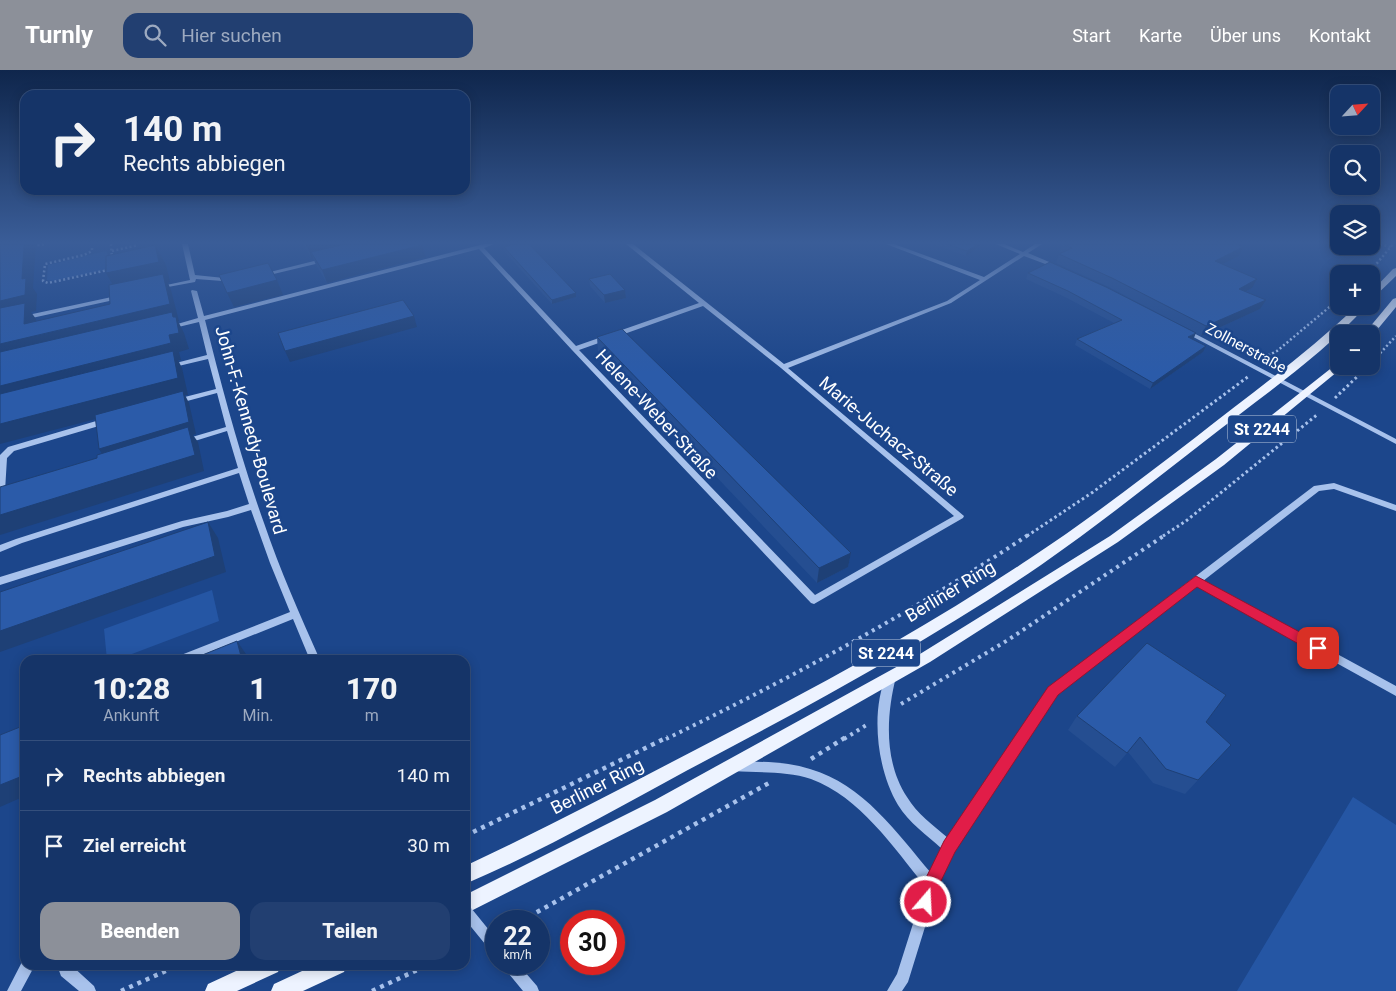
<!DOCTYPE html>
<html lang="de">
<meta charset="utf-8">
<style>
:root{--surface:#153468;--page:#223f71;--text:#f1f3f6;--muted:#9daac0;--line:#344f7c;--accent:#8c9099}
body{margin:0;font-family:Roboto,sans-serif;background:var(--page);color:var(--text);height:100vh;display:flex;flex-direction:column;font-size:19px;white-space:nowrap}
*{box-sizing:border-box;margin:0}
p{font-size:16px;color:var(--muted)}
.icon{flex:none;width:28px;height:28px;fill:none;stroke:currentColor;stroke-width:2;stroke-linecap:round;stroke-linejoin:round}
.map{position:relative;flex:1;overflow:hidden}
.side{position:absolute;left:20px;top:585px;width:450px;height:315px;display:flex;flex-direction:column;background:var(--surface);border-radius:15px;box-shadow:0 2px 12px #0003,0 0 0 1px var(--line)}
.side>*{flex:none}
.guide{position:absolute;left:20px;top:20px;width:450px;height:105px;border-radius:15px;box-shadow:0 2px 12px #0003,0 0 0 1px var(--line);background:#153468;color:var(--text);overflow:hidden}
.needle{width:32px;rotate:64deg}
.fabs{position:absolute;left:1330px;top:15px;display:grid;gap:10px}
.fabs a{display:grid;place-items:center;width:50px;height:50px;border-radius:10px;background:var(--surface);box-shadow:0 2px 12px #0003,0 0 0 1px var(--line);font-size:25px}
.speed{position:absolute;left:485px;top:840px;display:flex;gap:10px;font-size:25px;font-weight:700;text-align:center}
.speed>*{display:grid;place-content:center;width:65px;height:65px;border-radius:50%;background:var(--surface);box-shadow:0 2px 12px #0003,0 0 0 1px var(--line);line-height:1}
.speed small{font-size:12px;font-weight:400}
.speed .limit{border:8px solid #d22;background:#fff;color:#111}
.pin{position:absolute;display:grid;place-items:center;width:42px;height:42px;color:#fff;margin:-21px;border-radius:10px;box-shadow:0 2px 8px #0006}
.me{position:absolute;width:55px;margin:-28px;rotate:19deg;stroke-linejoin:round;filter:drop-shadow(0 0 4px #0008)}
.turn{display:flex;align-items:center;gap:18px;height:105px;padding:0 20px;font-size:22px}
.turn .icon{width:65px;height:65px;stroke-width:2.5}
.turn b{display:block;font-size:35px;line-height:42px}
.eta{display:flex;justify-content:space-evenly;align-items:center;height:85px;text-align:center}
.eta b{font-size:30px;font-weight:800;line-height:35px}
.primary-button{display:flex;gap:10px;margin-top:auto;padding:10px 20px}
.primary-button a{flex:1;height:58px;border-radius:15px;background:var(--accent);color:#fff;font-size:20px;font-weight:800;line-height:58px;text-align:center}
.primary-button a+a{background:var(--page);color:var(--text)}
ul{padding:0;list-style:none}
li{display:flex;align-items:center;gap:15px;height:70px;padding:0 20px;border-top:1px solid var(--line)}
li div{flex:1}
li b{display:block;font-size:19px}
li em{font-style:normal}
header{display:flex;align-items:center;gap:30px;box-sizing:border-box;height:70px;padding:0 25px;background:var(--accent);color:#fff}
header strong{font-size:24px}
nav{display:flex;gap:28px;margin-inline-start:auto;font-size:18px}
.search{width:350px;height:45px;background:var(--page);display:flex;align-items:center;gap:12px;box-sizing:border-box;padding:0 18px;border-radius:15px;color:var(--muted);font-size:19px}
.map>svg:first-child{display:block}
</style>
<header>
<strong>Turnly</strong>
<div class="search"><svg class="icon" aria-label="search" viewBox="0 0 24 24"><circle cx="10" cy="10" r="6"/><path d="M15 15l6 6"/></svg>Hier suchen</div>
<nav><a>Start</a><a>Karte</a><a>Über uns</a><a>Kontakt</a></nav>
</header>
<div class="map">
<svg width="1396" height="921" viewBox="0 0 1396 921">
<rect width="100%" height="100%" fill="#1c468b"/>
<path fill="#2556a4" d="M106,181L109,187L105,200L52,211L47,210L48,195Z
M212,520L219,551L116,590H107L104,559Z
M1353,727L1396,755V921H1237Z"/>
<g fill="none" stroke-linecap="round" stroke-linejoin="round">
<path stroke="#a8c2ec" stroke-width="2.5" stroke-dasharray="2 2.5" stroke-linecap="butt" d="M111,174L112,188
M1380,174L1391,177
M33,176L45,174
M92,178V181L84,185L45,194L43,211L48,213L108,200
M112,181L138,175
M1368,204L1393,174
M1259,285H1269L1277,281L1339,229
M1268,292L1272,289L1269,285
M1371,293L1396,266
M1359,304L1368,296"/>
<path stroke="#a8c2ec" stroke-width="3" stroke-dasharray="2.5 3" stroke-linecap="butt" d="M1335,328L1361,303
M1027,466L1093,422L1249,306
M1163,466L1186,451L1318,344"/>
<path stroke="#a8c2ec" stroke-width="4" stroke-dasharray="3 4.5" stroke-linecap="butt" d="M901,634L1008,570L1165,465
M666,669C791,608 913,542 1028,465
M844,669L868,654"/>
<path stroke="#a8c2ec" stroke-width="4.5" stroke-dasharray="4 5" stroke-linecap="butt" d="M811,689L846,667
M465,766L668,667
M521,851L769,713
M465,877L473,873
M121,921L179,895
M372,921L428,895"/>
<path fill="#a8c2ec" fill-rule="evenodd" d="M182,174H188L195,205L234,209L237,211L236,212L196,209L195,212L157,219V217L190,210Z
M484,174H494L484,178L576,276L699,233L626,174H633L784,294L947,231L980,210L886,174H894L984,207L1020,184L996,174H1004L1023,182L1035,174H1042L1028,183L1061,197L1056,198L1024,186L951,233L788,298L964,446L963,448L814,534L811,533L572,280L479,179L205,250C222,318 240,386 264,453C280,500 300,545 320,590H310L293,549L191,590H175L176,587L290,542L270,493L251,440L228,447L183,457L0,515V507L182,451L227,441L249,434L239,403L22,473L0,482V475L16,469L238,398L227,361L185,374L181,372L182,370L226,357L217,323L176,334L172,332L173,330L216,319L208,289L170,298L167,296L168,295L207,285L199,252L170,259L167,257L198,248L191,221L192,220L197,221L204,246ZM703,236L781,298L954,446L815,525L579,280Z
M326,188L328,189V191L261,207L258,205Z
M121,225L123,226V228L0,255V251Z
M1184,258L1396,369V374L1182,261L1181,260Z
M103,349H109L110,351L109,353L14,381L7,388L5,421L9,424L5,427L0,425V385L8,377Z
M1334,413L1396,435V441L1334,419L1319,421L1203,511L1396,616V626L1197,516L1057,624L953,781L938,815L908,912L902,921H887L897,904L925,816C893,777 860,727 811,709C787,701 759,703 734,701L730,700L728,696L730,692L734,691C759,692 786,691 810,699C863,714 897,763 931,803L942,779C927,765 909,753 898,735C877,700 870,641 887,604L891,603L895,604L896,607C886,646 884,692 907,727C917,744 933,755 948,768L1049,618L1314,416Z
M23,890H25V895H35L21,921H7Z
M503,894H518L537,916L539,921H523L505,899Z
M57,895H71L94,916L96,921H79L61,906Z"/>
<path fill="#edf3ff" fill-rule="evenodd" d="M1396,198V206L1371,230V222L1393,199Z
M1396,228V237L1372,266L1371,264H1364L1393,229Z
M1357,236H1366C1320,288 1259,328 1205,371C1151,413 1097,456 1041,495C928,572 807,637 686,701C614,740 541,782 465,814V796C544,759 620,719 697,679C811,620 923,560 1029,489C1087,451 1141,409 1196,367C1251,324 1306,284 1357,236Z
M1339,292V296L1343,297L1224,395L1118,472L930,592L667,742L465,844V825L655,730L920,584L1110,466L1216,389Z
M249,895H281L278,902L237,921H205L208,914Z
M315,895H347L344,902L303,921H271L274,914Z"/>
<path stroke="#a8c2ec" stroke-width="12" d="M465,840L496,878"/>
</g>
<path fill="#254e91" d="M303,174H422L426,187L327,213L316,195L313,188L312,189Z
M933,174H983L966,186Z
M1062,174H1236L1243,177L1239,186L1222,194L1252,218L1245,222L1260,239L1201,266L1109,217L1056,193L1059,184L1061,183L1059,182Z
M504,177L576,227L552,234L504,181Z
M1028,203L1193,269L1203,282L1150,319L1075,275L1077,269L1114,253L1065,227L1026,209Z
M589,209L625,220L626,228L605,233L590,216Z
M597,267L851,483L848,497L817,513L598,282Z
M1077,646L1206,652L1198,710L1185,724L1153,713L1128,682L1115,697L1068,660Z"/>
<path fill="#1e4076" d="M24,174H36L33,218L37,224L36,241L31,242L36,249V266L170,234L118,224L106,203L155,175L166,195L170,212L168,213L171,220L179,251H178L184,263L189,279L179,282L181,290H178L182,298L188,325H185L189,333L196,364L193,365L198,372L204,401L0,465V445L107,392L99,379L184,326L0,374V231L22,209Z
M317,174H375L311,182L313,188L312,189L307,176Z
M978,174H983L966,186L967,181Z
M422,175L426,187L327,213L322,200Z
M1243,177L1239,186L1210,200L1215,191Z
M1257,209L1252,218L1234,228L1239,219Z
M277,210L283,225L234,237L227,223Z
M625,220L626,228L605,233L604,225Z
M576,223V227L552,234V230Z
M1266,230L1260,239L1201,266L1206,256Z
M414,246L417,257L290,292L285,281Z
M1196,263L1193,270L1188,267Z
M1206,276L1203,282L1150,319L1153,313Z
M208,452L218,468L226,502L0,582V561Z
M851,483L848,497L817,513L819,498Z
M237,571L248,587L249,590H242Z
M25,705V726L0,737V715Z"/>
<path fill="#2b5ba9" stroke="#1e4076" d="M0,174H24L22,209L26,208L25,225L0,231Z
M306,174H317L307,176Z
M346,174H422V175L322,200L311,182Z
M515,174H529L576,223L552,230L504,177Z
M947,174H978L967,181Z
M1064,174H1236L1243,177L1215,191L1257,209L1239,219L1266,230L1206,256L1112,208L1059,184L1072,178Z
M155,175L159,192L106,203V186Z
M1050,192L1106,217L1196,263L1188,267L1206,276L1153,313L1077,269L1122,250L1068,221L1028,203Z
M268,193L277,210L227,223L219,205Z
M163,204L170,234L0,274V238L25,233L24,254L110,234L109,215Z
M610,204L625,220L604,225L589,209Z
M403,230L414,246L285,281L278,263Z
M172,242L173,247H176L179,263L169,265L171,273L0,316V282Z
M622,259L851,483L819,498L597,267Z
M173,281L178,308L0,354V324Z
M183,321L189,352L99,379L95,345Z
M188,357L195,385L0,445V417L97,388V385Z
M208,452L215,486L0,561V522Z
M237,571L242,590H190Z
M1147,573L1226,625L1206,652L1231,675L1198,710L1166,699L1140,667L1127,683L1077,646Z
M25,655V705L0,715V665Z"/>
<linearGradient id="sky" x2="0" y2="1"><stop stop-color="#0f264c"/><stop offset="0.57" stop-color="#3a5d98"/><stop offset="1" stop-color="#3a5d98" stop-opacity="0"/></linearGradient>
<rect width="1396" height="303" fill="url(#sky)"/>
<path fill="#e11d48" stroke="#92132f" d="M1196,506L1322,574L1324,578L1322,582L1318,583L1313,582L1197,517L1058,625L955,782L939,815L932,838L926,841L920,838L918,832L923,814L944,771L1048,617Z"/>
<g text-anchor="middle" dominant-baseline="central" stroke-width="5" stroke-linejoin="round" paint-order="stroke">
<g font-size="15" fill="#fff" stroke="#1c468b">
<text transform="translate(1246 278) rotate(28)">Zollnerstraße</text>
</g>
<g fill="#1c468b" stroke="#bbc8dc" stroke-width="1">
<rect x="1228" y="345.5" width="68" height="27" rx="4"/>
<rect x="852" y="569.5" width="68" height="27" rx="4"/>
</g>
<g font-size="16" font-weight="bold" fill="#fff">
<text x="1262" y="359">St 2244</text>
<text x="886" y="583">St 2244</text>
</g>
<g font-size="18" fill="#fff" stroke="#1c468b">
<text transform="translate(657 344) rotate(47)">Helene-Weber-Straße</text>
<text transform="translate(251 360) rotate(74)">John-F.-Kennedy-Boulevard</text>
<text transform="translate(889 366) rotate(40)">Marie-Juchacz-Straße</text>
<text transform="translate(950 521) rotate(-31)">Berliner Ring</text>
<text transform="translate(597 716) rotate(-27)">Berliner Ring</text>
</g>
</g>
</svg>
<div class="fabs">
<a><svg class="needle" viewBox="-14 -14 28 28"><path d="M0-13l5 13h-10z" fill="#e53935"/><path d="M0 13l5-13h-10z" fill="#9daac0"/></svg></a>
<a><svg class="icon" aria-label="search" viewBox="0 0 24 24"><circle cx="10" cy="10" r="6"/><path d="M15 15l6 6"/></svg></a>
<a><svg class="icon" aria-label="layers" viewBox="0 0 24 24"><path d="M12 4l9 5-9 5-9-5zM3 14l9 5 9-5"/></svg></a>
<a>+</a>
<a>−</a>
</div>
<div class="speed"><div>22<small>km/h</small></div><div class="limit">30</div></div>
<div class="pin" style="left:1318px;top:578px;background:#d93025"><svg class="icon" aria-label="arrive" viewBox="0 0 24 24"><path d="M6 21V4h12l-3 4 3 4H6"/></svg></div>
<svg class="me" style="left:926px;top:832px" viewBox="-20 -20 40 40"><circle r="17" fill="#e11d48" stroke="#fff" stroke-width="3"/><path d="M0-11L8 9 0 5-8 9z" fill="#fff"/></svg>
<div class="guide">
<div class="turn"><svg class="icon" aria-label="right" viewBox="0 0 24 24"><path d="M7 20v-9h11M14 6l5 5-5 5"/></svg><div><b>140 m</b>Rechts abbiegen</div></div>
</div>
<section class="side">
<div class="eta">
<div><b>10:28</b><p>Ankunft</p></div>
<div><b>1</b><p>Min.</p></div>
<div><b>170</b><p>m</p></div>
</div>
<ul>
<li><svg class="icon" aria-label="right" viewBox="0 0 24 24"><path d="M7 20v-9h11M14 6l5 5-5 5"/></svg><div><b>Rechts abbiegen</b></div><em>140 m</em></li>
<li><svg class="icon" aria-label="arrive" viewBox="0 0 24 24"><path d="M6 21V4h12l-3 4 3 4H6"/></svg><div><b>Ziel erreicht</b></div><em>30 m</em></li>
</ul>
<div class="primary-button"><a>Beenden</a><a>Teilen</a></div>
</section>
</div>
